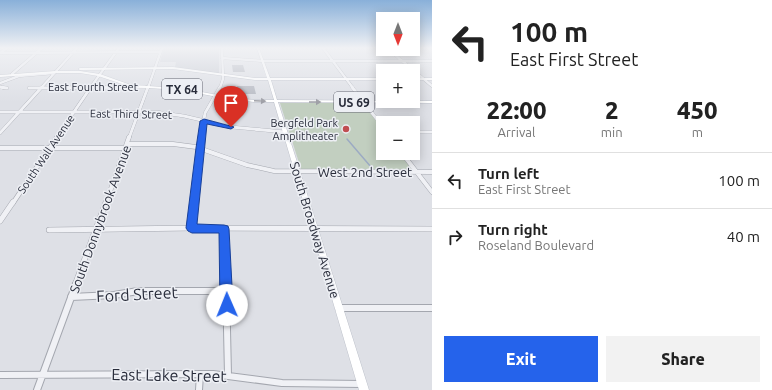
<!DOCTYPE html>
<meta charset="utf-8">
<style>
:root{--surface:#fff;--page:#f2f2f2;--text:#222;--muted:#767676;--line:#e0e0e0;--accent:#2563eb}
body{margin:0;font-family:Ubuntu,sans-serif;background:var(--page);color:var(--text);height:100vh;display:flex;flex-direction:column;font-size:15px;white-space:nowrap}
*{box-sizing:border-box;margin:0}
p{font-size:13px;color:var(--muted)}
.icon{flex:none;width:22px;height:22px;fill:none;stroke:currentColor;stroke-width:2;stroke-linecap:round;stroke-linejoin:round}
.map{position:relative;flex:1;overflow:hidden}
.drawer{display:flex;flex-direction:column;background:var(--surface);width:340px}
.drawer>*{flex:none}
.guide{background:#fff;color:var(--text);overflow:hidden}
.needle{width:26px;rotate:180deg}
.fabs{position:absolute;left:376px;top:12px;display:grid;gap:8px}
.fabs a{display:grid;place-items:center;width:44px;height:44px;border-radius:0px;background:var(--surface);box-shadow:0 2px 10px #0003;font-size:20px}
.pin{position:absolute;display:grid;place-items:center;width:34px;height:34px;color:#fff;margin:-41px -17px;border-radius:50% 50% 50% 0;rotate:-45deg;box-shadow:0 0 4px #0007}
.pin .icon{rotate:45deg}
.me{position:absolute;width:44px;margin:-22px;rotate:359deg;stroke-linejoin:round;filter:drop-shadow(0 0 3px #0008)}
.turn{display:flex;align-items:center;gap:14px;height:84px;padding:0 12px;font-size:18px}
.turn .icon{width:52px;height:52px;stroke-width:2.5}
.turn b{display:block;font-size:28px;line-height:34px}
.eta{display:flex;justify-content:space-evenly;align-items:center;height:68px;text-align:center}
.eta b{font-size:24px;font-weight:800;line-height:28px}
.cta{display:flex;gap:8px;margin-top:auto;padding:8px 12px}
.cta a{flex:1;height:46px;border-radius:0px;background:var(--accent);color:#fff;font-size:16px;font-weight:800;line-height:46px;text-align:center}
.cta a+a{background:var(--page);color:var(--text)}
ul{padding:0;list-style:none}
li{display:flex;align-items:center;gap:12px;height:56px;padding:0 12px;border-top:1px solid var(--line)}
li div{flex:1}
li b{display:block;font-size:15px}
li em{font-style:normal}
main{display:flex;flex:1;min-height:0}
.map>svg:first-child{display:block}
</style>
<main>
<div class="map">
<svg width="432" height="390" viewBox="0 0 432 390">
<rect width="100%" height="100%" fill="#dee0e6"/>
<path fill="#cccfd7" d="M164,48H219V73L175,67L176,62H160Z"/>
<path fill="#c2cfc0" d="M280,103H363L383,130V153H400L413,170L301,169Z"/>
<g fill="none" stroke-linecap="round" stroke-linejoin="round">
<path stroke="#9caac3" stroke-width="1.5" d="M347,139L371,167"/>
</g>
<path fill="#b6b9c2" d="M232,65H243L245,72H233Z
M237,86H254L256,94H238Z"/>
<g fill="none" stroke-linecap="round" stroke-linejoin="round">
<defs>
<path id="minor-far4" d="M323,48L353,88
M388,49L432,86
M0,53L160,52
M0,53L7,48
M222,58L263,61H432
M12,74L42,48
M0,83L19,76L54,73
M0,87L4,88
M41,88L77,48
M83,88L145,87
M90,88L119,48
M148,88L162,48
M220,88L223,79L222,48"/>
<path id="minor-far3" d="M0,87L7,88
M352,87L383,127
M29,88L145,87
M0,112H156L184,116L231,127L285,132
M413,132H432
M0,133L42,87
M56,138L91,87
M129,138L148,87
M201,138L205,113L220,87"/>
<path id="minor-far2" d="M127,144H173L196,147L247,165L274,171L432,172
M0,148H126
M402,153L432,192
M13,203L57,137
M106,203L129,137
M194,203L201,137"/>
<path id="minor-far1" d="M0,221L13,202
M192,228L194,202
M224,229L226,285
M49,230L192,228L432,229
M75,285L106,202"/>
<path id="minor" d="M226,284L228,375
M71,297L114,295L138,291H226
M339,308H432
M0,375L213,374L282,383L362,384
M37,390L76,284
M199,390L200,374"/>
<path id="major" d="M257,48H259L270,78H383V80H271L277,100L432,101V103L278,102L369,390H359L274,102H254L228,99L181,90L131,87L98,76L80,73H55L0,77V75L55,71H80L100,74L131,85L181,88L228,97L254,100H274L268,80H255L173,69L80,70L78,69L80,68L173,67L255,78H267Z
M413,78H432V80H413Z"/>
</defs>
<use href="#minor-far4" stroke="#a4a7af" stroke-width="3"/>
<use href="#minor-far3" stroke="#a4a7af" stroke-width="3.5"/>
<use href="#minor-far2" stroke="#a4a7af" stroke-width="5"/>
<use href="#minor-far1" stroke="#a4a7af" stroke-width="6"/>
<use href="#minor" stroke="#a4a7af" stroke-width="8"/>
<use href="#major" stroke="#9ea4b0" stroke-width="0.5"/>
<use href="#minor-far4" stroke="#f0f1f5" stroke-width="2.5"/>
<use href="#minor-far3" stroke="#f0f1f5" stroke-width="3"/>
<use href="#minor-far2" stroke="#f0f1f5" stroke-width="4"/>
<use href="#minor-far1" stroke="#f0f1f5" stroke-width="5"/>
<use href="#minor" stroke="#f0f1f5" stroke-width="6"/>
<use href="#major" fill="#fff" fill-rule="evenodd"/>
</g>
<defs><path id="oneway-solid" d="M-6-.8H1V-3.2L6.5 0L1 3.2V.8H-6Z"/></defs>
<g fill="#9fa0a7">
<use href="#oneway-solid" transform="translate(260 101) rotate(3)"/>
<use href="#oneway-solid" transform="translate(315 102)"/>
</g>
<linearGradient id="sky" x2="0" y2="1"><stop stop-color="#89b0d9"/><stop offset="0.47" stop-color="#f0f1f4"/><stop offset="1" stop-color="#f0f1f4" stop-opacity="0"/></linearGradient>
<rect width="432" height="102" fill="url(#sky)"/>
<path fill="#2563eb" stroke="#184099" d="M204,119L234,127L231,129L207,124L197,224L224,225L228,226L229,229L233,305L231,310L227,311L222,310L220,305L219,233H192L188,231L186,228L196,148L200,121Z"/>
<circle fill="#c04e51" stroke="#edeff4" stroke-width="1.5" cx="346" cy="129" r="4"/>
<g text-anchor="middle" dominant-baseline="central" stroke-width="3" stroke-linejoin="round" paint-order="stroke">
<g font-size="11" fill="#292d3b" stroke="#edeff4">
<text x="93" y="87">East Fourth Street</text>
<text transform="translate(131 114) rotate(1)">East Third Street</text>
<text transform="translate(46 154) rotate(-56)">South Wall Avenue</text>
</g>
<g font-size="11" fill="#292d3b" stroke="#edeff4" text-anchor="end">
<text x="338" y="123">Bergfeld Park<tspan x="338" dy="13">Amplitheater</tspan></text>
</g>
<g fill="#edeff4" stroke="#646772" stroke-width="1">
<rect x="162" y="79" width="40" height="20" rx="3"/>
<rect x="334" y="92" width="40" height="20" rx="3"/>
</g>
<g font-size="12" font-weight="bold" fill="#292d3b">
<text x="182" y="89">TX 64</text>
<text x="354" y="102">US 69</text>
</g>
<g font-size="13" fill="#292d3b" stroke="#edeff4">
<text x="365" y="172">West 2nd Street</text>
<text transform="translate(100 219) rotate(-70)">South Donnybrook Avenue</text>
<text transform="translate(315 230) rotate(73)">South Broadway Avenue</text>
</g>
<g font-size="16" fill="#292d3b" stroke="#edeff4">
<text transform="translate(137 294) rotate(-3)">Ford Street</text>
<text transform="translate(169 375) rotate(1)">East Lake Street</text>
</g>
</g>
</svg>
<div class="fabs">
<a><svg class="needle" viewBox="-14 -14 28 28"><path d="M0-13l5 13h-10z" fill="#e53935"/><path d="M0 13l5-13h-10z" fill="#767676"/></svg></a>
<a>+</a>
<a>−</a>
</div>
<div class="pin" style="left:231px;top:127px;background:#d93025"><svg class="icon" aria-label="arrive" viewBox="0 0 24 24"><path d="M6 21V4h12l-3 4 3 4H6"/></svg></div>
<svg class="me" style="left:227px;top:305px" viewBox="-20 -20 40 40"><circle r="19" fill="#fff"/><path d="M0-13L10 11 0 6-10 11z" fill="#2563eb"/></svg>
</div>
<section class="drawer">
<div class="guide">
<div class="turn"><svg class="icon" aria-label="left" viewBox="0 0 24 24"><path d="M17 20v-9H6M10 6l-5 5 5 5"/></svg><div><b>100 m</b>East First Street</div></div>
</div>
<div class="eta">
<div><b>22:00</b><p>Arrival</p></div>
<div><b>2</b><p>min</p></div>
<div><b>450</b><p>m</p></div>
</div>
<ul>
<li><svg class="icon" aria-label="left" viewBox="0 0 24 24"><path d="M17 20v-9H6M10 6l-5 5 5 5"/></svg><div><b>Turn left</b><p>East First Street</p></div><em>100 m</em></li>
<li><svg class="icon" aria-label="right" viewBox="0 0 24 24"><path d="M7 20v-9h11M14 6l5 5-5 5"/></svg><div><b>Turn right</b><p>Roseland Boulevard</p></div><em>40 m</em></li>
</ul>
<div class="cta"><a>Exit</a><a>Share</a></div>
</section>
</main>
